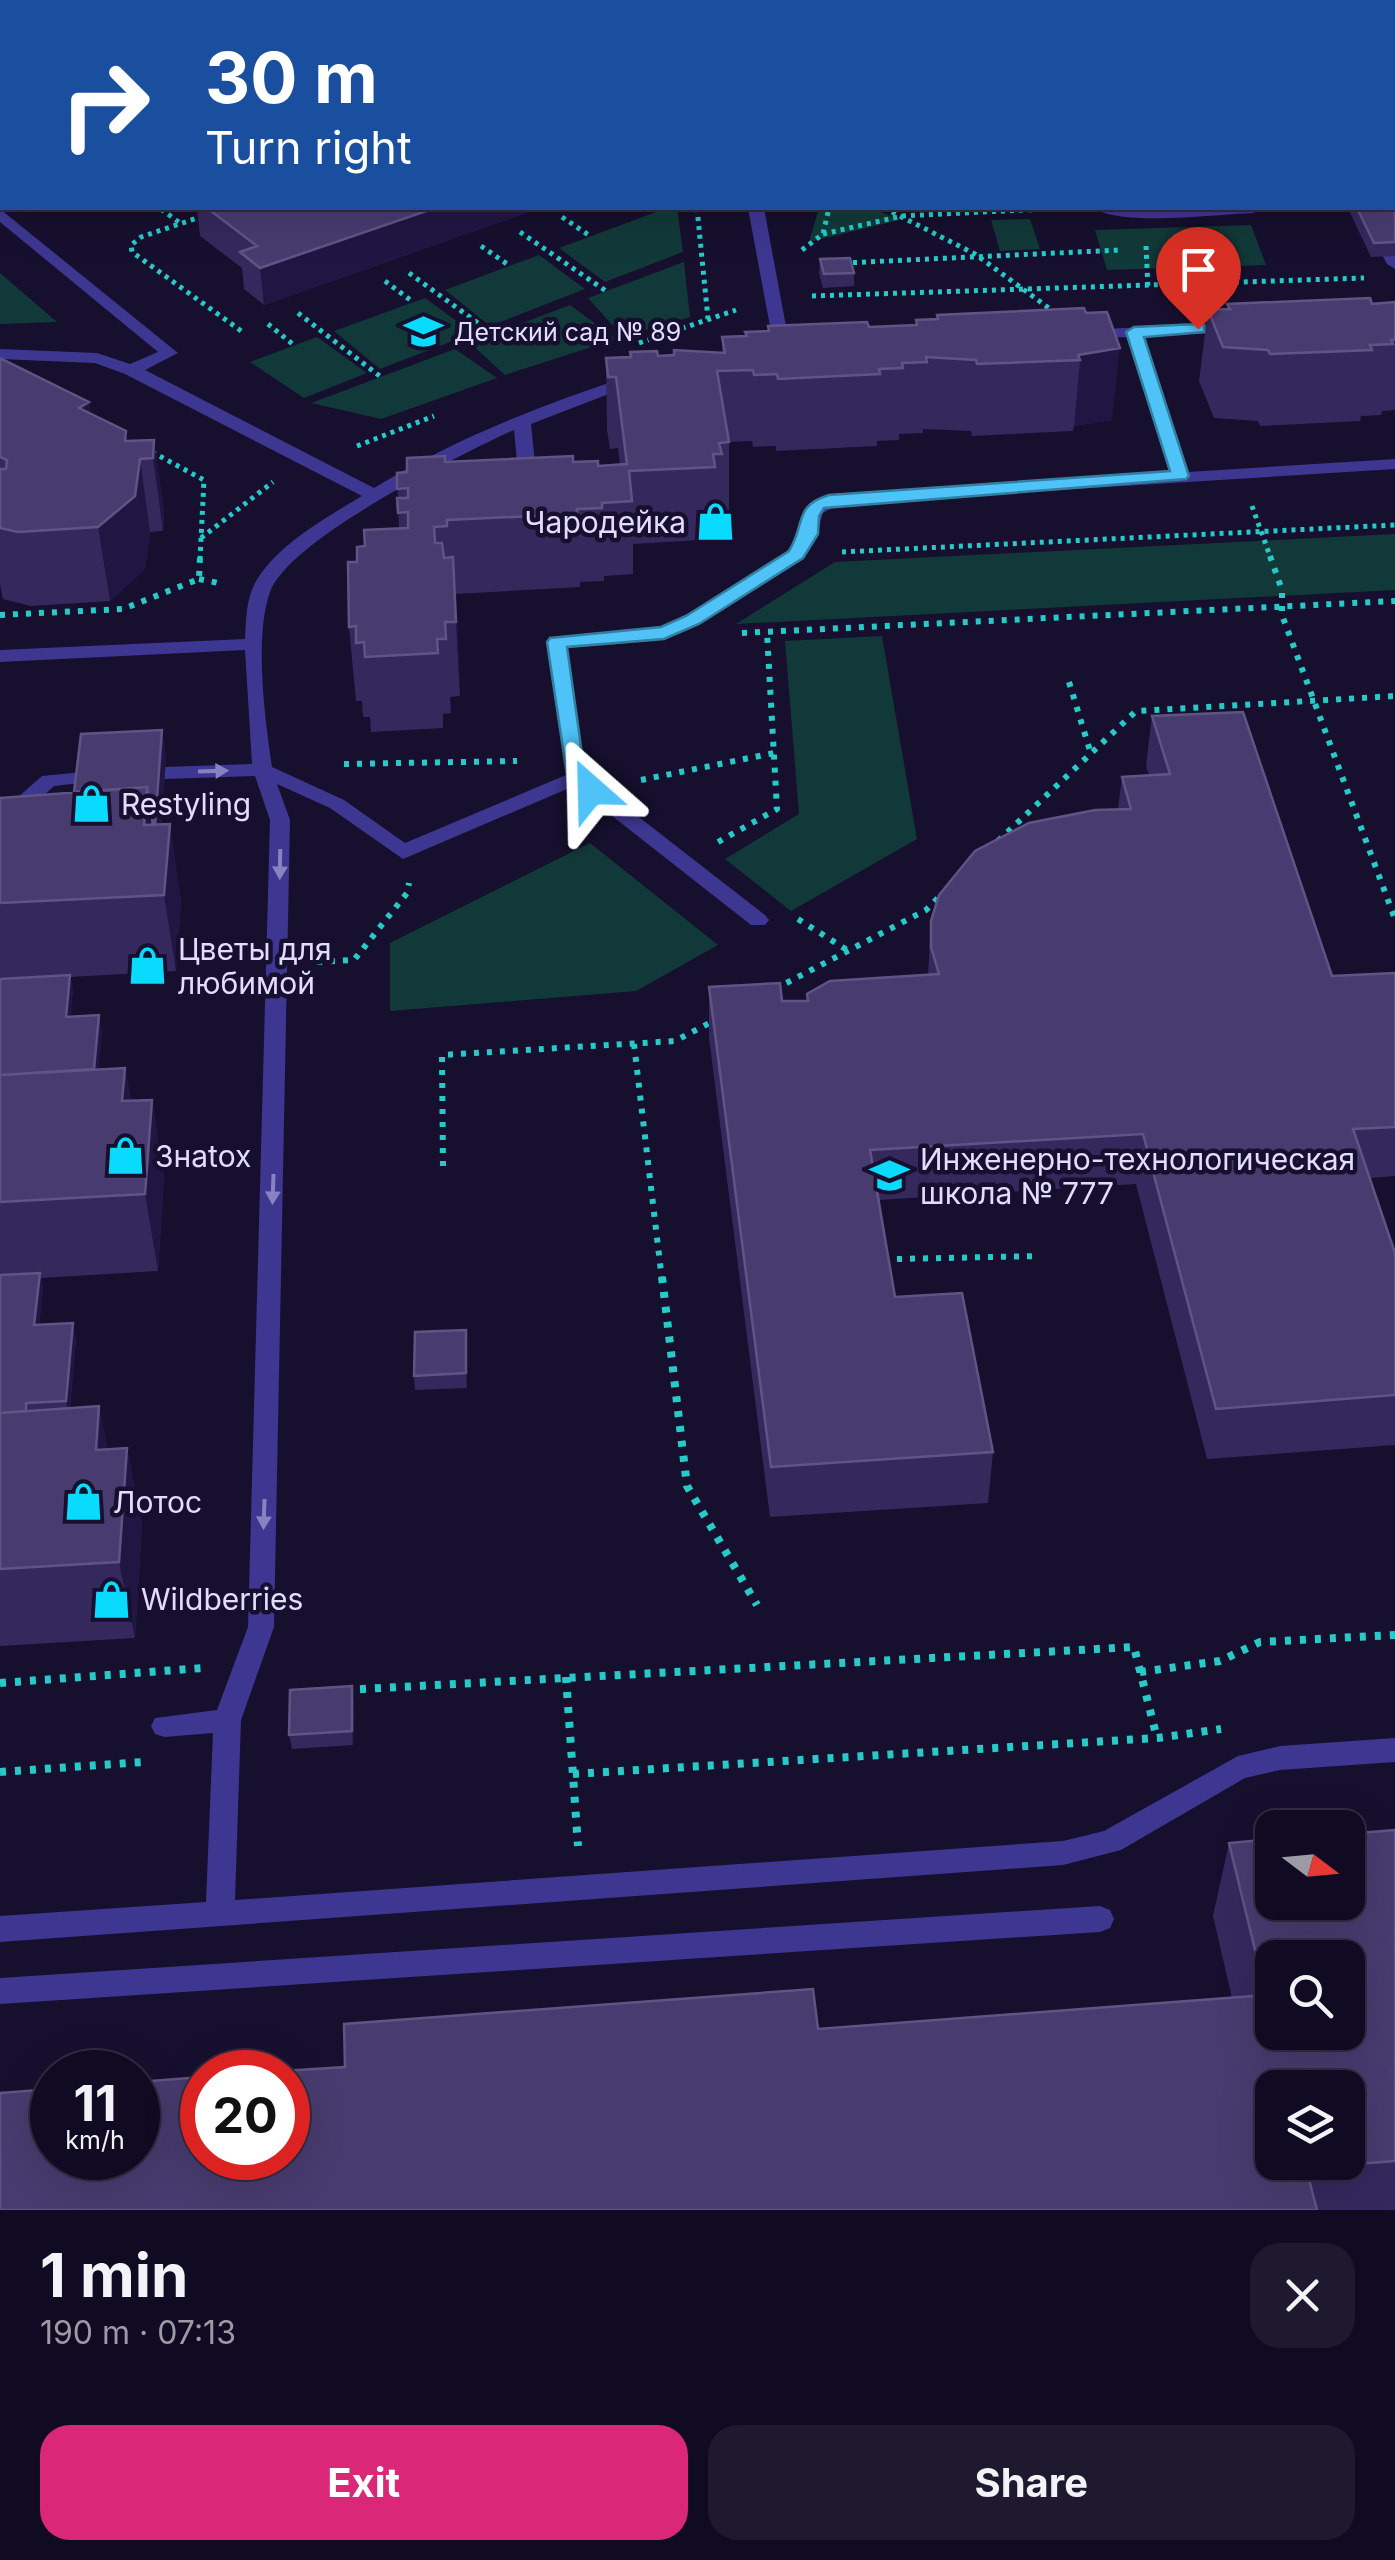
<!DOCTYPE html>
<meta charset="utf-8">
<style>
:root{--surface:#100b22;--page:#1e192f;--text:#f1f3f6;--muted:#9c9ba5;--line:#302b40;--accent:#db2777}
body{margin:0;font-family:Inter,sans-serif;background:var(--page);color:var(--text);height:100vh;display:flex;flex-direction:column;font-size:38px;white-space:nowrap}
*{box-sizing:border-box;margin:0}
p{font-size:32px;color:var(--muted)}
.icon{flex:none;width:55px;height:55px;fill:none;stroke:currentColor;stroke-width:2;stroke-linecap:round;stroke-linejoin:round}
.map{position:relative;height:2210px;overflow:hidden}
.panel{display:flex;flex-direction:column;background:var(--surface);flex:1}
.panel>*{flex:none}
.hud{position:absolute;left:0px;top:0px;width:1395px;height:210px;box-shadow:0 10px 40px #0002,0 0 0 2px var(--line);background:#1a4fa0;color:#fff;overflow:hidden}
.needle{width:65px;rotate:106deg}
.buttons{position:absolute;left:1255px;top:1810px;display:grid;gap:20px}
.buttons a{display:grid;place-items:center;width:110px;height:110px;border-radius:20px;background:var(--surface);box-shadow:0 10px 40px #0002,0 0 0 2px var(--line);font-size:50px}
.speed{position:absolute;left:30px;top:2050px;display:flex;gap:20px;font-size:50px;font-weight:700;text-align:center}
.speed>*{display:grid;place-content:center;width:130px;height:130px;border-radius:50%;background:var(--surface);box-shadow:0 10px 40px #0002,0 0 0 2px var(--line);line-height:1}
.speed small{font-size:25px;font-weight:400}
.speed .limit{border:15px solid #d22;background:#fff;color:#111}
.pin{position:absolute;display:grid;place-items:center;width:85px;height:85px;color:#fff;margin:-102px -42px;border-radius:50% 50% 50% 0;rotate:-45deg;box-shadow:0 0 10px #0007}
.pin .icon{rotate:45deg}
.me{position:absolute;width:110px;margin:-55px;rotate:335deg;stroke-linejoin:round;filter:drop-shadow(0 0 8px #0008)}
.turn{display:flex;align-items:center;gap:35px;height:210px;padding:0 40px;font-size:45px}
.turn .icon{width:130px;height:130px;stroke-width:2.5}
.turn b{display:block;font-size:70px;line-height:85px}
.round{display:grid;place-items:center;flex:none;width:105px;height:105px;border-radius:30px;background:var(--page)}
.summary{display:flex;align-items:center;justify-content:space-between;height:170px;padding:0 40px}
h1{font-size:60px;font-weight:700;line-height:75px}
.button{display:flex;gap:20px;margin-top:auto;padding:20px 40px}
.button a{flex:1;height:115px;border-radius:30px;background:var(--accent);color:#fff;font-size:40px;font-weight:700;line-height:115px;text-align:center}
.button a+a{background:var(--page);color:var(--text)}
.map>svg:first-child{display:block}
</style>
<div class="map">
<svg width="1395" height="2210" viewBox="0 0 1395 2210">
<rect width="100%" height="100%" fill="#160f2e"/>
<path fill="#123939" d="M667,208H677L683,252L605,282L559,248Z
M819,208H871L900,220L809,242Z
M1030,219L1040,249L1000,251L991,220Z
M1251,225L1266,265L1107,270L1095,230Z
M539,255L585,289L490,326L445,290Z
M684,262L690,317L623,337L588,298Z
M0,273L57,322L0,324Z
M425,298L473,333L380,369L334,331Z
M570,305L616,339L505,375L470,343Z
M317,337L367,373L304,398L250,362Z
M455,349L497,378L381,419L311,403Z
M1395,534V590L736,624L835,562Z
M882,636L917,839L791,911L725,859L799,814L785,641Z
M590,843L718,945L636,991L390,1011V943Z"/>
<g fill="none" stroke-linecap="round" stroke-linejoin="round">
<path stroke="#26cac8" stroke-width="5" stroke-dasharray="4 5" stroke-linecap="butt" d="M236,2L242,0
M344,2L349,0
M697,208L708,319
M884,208L975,254L1057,314
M161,209L180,223
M203,216L141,237L131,245L132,252L244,333
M562,217L590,236
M520,232L606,291
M823,234L902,216L1066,208
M481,246L510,266
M1146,246L1148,288
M802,250L823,234L829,208
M844,263L1121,250
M409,273L493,334
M385,281L413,302
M812,296L1364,278
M298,313L381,377
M268,324L295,346
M639,343L736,310
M357,446L434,416
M152,452L204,480L200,559
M1252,506L1271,559
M201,538L273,482
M842,552L1395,525"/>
<path stroke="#26cac8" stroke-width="6" stroke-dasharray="5 8" stroke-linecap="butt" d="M1270,556L1282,590V615L1395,919
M199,579L223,584
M0,615L123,609L199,579L200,556
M742,633L1395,601
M1069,682L1091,754
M344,764L517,761
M641,780L774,753
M998,841L1136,711L1395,696
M718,842L777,809L767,633
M798,919L847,950
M317,962L354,960L407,893L409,883
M775,989L926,910L942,894
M634,1044L662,1280
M443,1166L442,1055L675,1041L715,1020
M897,1259L1039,1256"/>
<path stroke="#26cac8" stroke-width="8" stroke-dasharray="6 9" stroke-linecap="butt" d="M662,1277L687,1486L757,1605
M1140,1672L1220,1661L1260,1642L1395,1635
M566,1677L578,1846
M0,1683L203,1668
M345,1690L1134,1647L1157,1738
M0,1772L143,1762
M573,1774L1157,1738L1221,1729"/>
<path fill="#3e3791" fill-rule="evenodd" d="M434,0H448V2H434Z
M761,0H777L778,2H763Z
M958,0H972L973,2H959Z
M1028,0H1042L1043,2H1029Z
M1392,84H1395V92H1392Z
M1395,180V190L1392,191V181Z
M748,208H764L790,348L788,352L782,353L774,348Z
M1094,208H1261L1253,213C1217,214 1122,227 1094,208Z
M0,209L178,353L145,370L374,488C454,439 541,405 630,376H642L645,380L531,424L537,483L530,491H518L515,487L519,482L514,430C461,454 289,539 270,592C254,637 265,719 272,767L344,800L405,843L566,775L547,643L550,639L659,628L725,595L786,552C810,528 795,506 836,494L1170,473L1127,337L1084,339L1078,338V330L1243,323V331L1237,332L1144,336L1188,472L1395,459V469L839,504L823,513L815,540L800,560L702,623L653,641L567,648L586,776L765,915L769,920L765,925H751L574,786L403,859L330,808L277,784L290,820L274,1627L241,1720L235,1900L1063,1841L1104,1831L1238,1756L1280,1746L1395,1738V1762L1280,1770L1245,1778L1121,1850L1063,1865L0,1942V1916L206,1902L213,1733L165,1737L155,1734L151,1726L155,1718L217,1710L248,1627L270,820L255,776L164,779L154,773L164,767L252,764L245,650L0,662V650L245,639C246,621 246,601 254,585C274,546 326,518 362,496L125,374L95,363L0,359V349L97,353L130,364L158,352L0,222Z
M1376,223L1382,225L1395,249V269L1387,264L1368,228Z
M83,772L90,774L93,778L90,782L54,786L7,829L0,830V813L42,776Z
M1100,1906L1110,1910L1114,1919L1110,1928L1100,1932L0,2004V1978Z"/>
</g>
<path fill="#35285d" d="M502,0H577V2H502Z
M1144,0H1395V60H1392V2H1144Z
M1392,207L1395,212V256L1371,257L1348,208Z
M197,208H540L264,305L244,289L242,268L200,236Z
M820,259L854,273V286L823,288L819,273Z
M1395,302V410L1382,411L1381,415L1361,416L1360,421L1260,426L1258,421L1214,418L1199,381L1208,310H1227V304Z
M1084,308L1112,420L1074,426L1073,431L972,436L971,431L923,429V433L899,434V440L877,441V446L776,451V446L753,447L752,441L729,442V515H721V526L715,527V539L633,544V574L604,576V581L580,582V587L455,594L460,696L450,697L451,713L443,714V728L371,732L370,717H363L362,701H356L349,627L357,562L365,546L399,528L397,473L407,472L445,462H573L598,466L620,465L618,448L610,449L607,430L606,358L630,357V352L658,356L722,353V337L745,336V332L916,325V320L937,319V315Z
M0,358L91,414L126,431L127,441L154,440L164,513L163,531L150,532L145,569L110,601L31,606L3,599L0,584Z
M1152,716L1332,976L1395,973V1176L1370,1178L1395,1253V1445L1207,1459L1136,1184L878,1200L895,1297L993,1452L988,1503L770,1517L709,1038V987L782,1001H807V994L928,975L931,921L1118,809L1122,777L1149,775L1146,766Z
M162,730L166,758L161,824L181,900L176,971L70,977L73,990L70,1017L102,1030L98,1069L125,1068L131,1101L152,1100L164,1177L158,1271L41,1278L43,1288L39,1325L76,1338L70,1408L108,1449L127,1448L142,1525L135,1638L0,1646V798L74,792Z
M466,1330L467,1388L415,1390L414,1376Z
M354,1700L353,1745L292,1749L289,1735Z
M1395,1830V2210H0L818,2029L1232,1998L1213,1916L1229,1843Z"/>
<path fill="#211643" d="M435,208H540L264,305L260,268Z
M1120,348L1112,420L1074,426L1080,360L1078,355Z
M89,402L101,474L79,408Z
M126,431L135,493L140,459L150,532L145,569L110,601L98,527L125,441Z
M154,440L164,513L163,531L153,458Z
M453,557L458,631L460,696L456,622Z
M162,730L166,758L156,895L144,825L147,787Z
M170,824L181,900L176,971L164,895Z
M70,975L73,990L68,1032L66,1017Z
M99,1015L102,1030L97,1091L94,1076Z
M125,1068L138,1144L122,1101Z
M152,1100L164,1177L158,1271L145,1194Z
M40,1273L43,1288L38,1340L34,1325Z
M73,1323L76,1338L69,1416L66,1401Z
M466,1330L467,1345V1388L466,1373Z
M99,1406L115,1483L96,1450Z
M127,1448L142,1525L135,1638L119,1562Z
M352,1686L354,1700L353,1745L352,1731Z"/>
<path fill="#483b6f" stroke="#605485" stroke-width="2.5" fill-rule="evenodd" d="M502,0H565V2H509V0Z
M837,0H918L919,2H832Z
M1150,0H1252H1246L1243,2H1146Z
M1293,0H1372L1373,2H1294Z
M1392,207L1395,212V242L1374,243L1357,208Z
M207,208H435L260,268L240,252L257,246Z
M850,258L854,273L824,274L820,259Z
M1370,298L1372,304L1395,302V340H1391L1393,344L1370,345L1372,350L1270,354L1268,350L1223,347L1208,310L1230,309L1227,304Z
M1084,308L1086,313L1107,312L1120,348L1078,355L1080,360L977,364L976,360L926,357L927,362L902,363L903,368L879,369L880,374L778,379L777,374L754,375L753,370L717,371L729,442L719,443L722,454H713L715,467L629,471L632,501L602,503V508L577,509V514L447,520V526L434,527L435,543H442L444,558L453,557L456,622H445L446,639H437L438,653L365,657L364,642L356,643V626L349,627L348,562H357V547L365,546L364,530L408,528V512L398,513L397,498H408V488L397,489V473L407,472V458L445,456V462L573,456V462L598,461V466L627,464L616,377H608L606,358L631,357L630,352L657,351L658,356L674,355V350L725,353L722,337L747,336L745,332L769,331L768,326L867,322L869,327L917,325L916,320L938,319L937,315Z
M0,358L89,402L79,408L126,431L125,441L154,440L153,458L140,459L135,496L98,527L18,532L0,528V469H6L7,460L0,457Z
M1243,712L1332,976L1395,973V1127L1353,1129L1395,1253V1395L1216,1409L1143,1134L870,1150L895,1297L962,1293L993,1452L771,1467L709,987L780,983L782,1001H808L807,994L830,981L939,974L931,947V921L939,895L975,851L1029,823L1095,810L1131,809L1122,777L1170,774L1152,716Z
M162,730L155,825H153L147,787L74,792L81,734Z
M147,787L144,825L170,824L164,895L0,903V798Z
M70,975L66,1017L99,1015L94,1069L0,1075V979Z
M125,1068L122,1101L152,1100L145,1194L0,1202V1075Z
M40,1273L34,1325L73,1323L66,1401L26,1403V1411L0,1413V1275Z
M466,1330V1373L414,1376L415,1332Z
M99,1406L96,1450L127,1448L119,1562L0,1569V1413Z
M352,1686V1731L289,1735L290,1690Z
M1395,1830V2161L1306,2168L1317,2210H0V2093L52,2089V2158H138V2082L202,2077V2158H288V2072H266L345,2067L344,2024L813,1989L818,2029L1266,1995L1229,1843L1272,1839V1902H1348V1834ZM1272,1958H1348V2032H1272ZM1272,2088H1348V2162H1272Z"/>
<defs><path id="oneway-solid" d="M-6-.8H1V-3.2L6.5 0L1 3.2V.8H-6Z" transform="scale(2.5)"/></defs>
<g fill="#8882c2">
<use href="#oneway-solid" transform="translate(213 771) rotate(-2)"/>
<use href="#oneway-solid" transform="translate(280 864) rotate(91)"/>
<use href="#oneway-solid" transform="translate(273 1189) rotate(92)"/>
<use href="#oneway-solid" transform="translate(264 1514) rotate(92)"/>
</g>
<path fill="#4fc3f7" stroke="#337fa1" stroke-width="2.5" d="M1198,324L1204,325V332L1144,337L1189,476L1186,479L824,508L819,516L818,534L803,558L699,624L664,639L567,647L585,775L601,790L591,796L568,782L547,642L550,638L661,627L686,616L789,551C806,524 793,506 829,495L1170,471L1126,332L1134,327Z"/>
<defs>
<symbol id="school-bare" viewBox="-9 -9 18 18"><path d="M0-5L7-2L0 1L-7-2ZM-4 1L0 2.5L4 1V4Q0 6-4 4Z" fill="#09dbff" stroke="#160f2e" stroke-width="2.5" paint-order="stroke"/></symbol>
<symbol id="shop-bare" viewBox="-9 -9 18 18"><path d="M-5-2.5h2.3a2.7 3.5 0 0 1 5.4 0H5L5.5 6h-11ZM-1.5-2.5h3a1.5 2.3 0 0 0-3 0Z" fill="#09dbff" stroke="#160f2e" stroke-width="2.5" paint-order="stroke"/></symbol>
</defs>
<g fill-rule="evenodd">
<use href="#school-bare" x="396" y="304" width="55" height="55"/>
<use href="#shop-bare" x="688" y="494" width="55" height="55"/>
<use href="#shop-bare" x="64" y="776" width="55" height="55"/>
<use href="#shop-bare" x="120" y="938" width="55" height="55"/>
<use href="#shop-bare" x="98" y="1128" width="55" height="55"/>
<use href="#school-bare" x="862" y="1148" width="55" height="55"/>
<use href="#shop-bare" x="56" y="1474" width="55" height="55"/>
<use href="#shop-bare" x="84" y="1572" width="55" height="55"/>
</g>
<g text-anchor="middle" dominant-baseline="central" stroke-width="9" stroke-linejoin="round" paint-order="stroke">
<g font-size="25" fill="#e2ddff" stroke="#160f2e" text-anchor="start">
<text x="454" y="332">Детский сад № 89</text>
</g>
<g font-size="30" fill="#e2ddff" stroke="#160f2e" text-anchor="start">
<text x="686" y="522" text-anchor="end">Чародейка</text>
<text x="121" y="804">Restyling</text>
<text x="178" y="949">Цветы для<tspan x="178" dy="34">любимой</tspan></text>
<text x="155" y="1156">Знаtox</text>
<text x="920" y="1159">Инженерно-технологическая<tspan x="920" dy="34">школа № 777</tspan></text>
<text x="113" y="1502">Лотос</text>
<text x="141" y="1599">Wildberries</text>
</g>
</g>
</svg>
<div class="buttons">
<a><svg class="needle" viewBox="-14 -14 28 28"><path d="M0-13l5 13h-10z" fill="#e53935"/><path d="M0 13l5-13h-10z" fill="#9c9ba5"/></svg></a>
<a><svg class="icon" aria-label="search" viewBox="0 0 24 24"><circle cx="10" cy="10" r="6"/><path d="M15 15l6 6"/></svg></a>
<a><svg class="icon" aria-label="layers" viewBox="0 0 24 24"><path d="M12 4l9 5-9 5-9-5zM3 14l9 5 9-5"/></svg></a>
</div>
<div class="speed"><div>11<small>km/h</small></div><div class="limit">20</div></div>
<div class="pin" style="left:1198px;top:329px;background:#d93025"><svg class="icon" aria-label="arrive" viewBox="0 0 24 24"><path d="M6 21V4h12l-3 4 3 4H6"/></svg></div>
<svg class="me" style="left:591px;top:790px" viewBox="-20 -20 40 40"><path d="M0-17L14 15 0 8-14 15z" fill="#4fc3f7" stroke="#fff" stroke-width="4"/></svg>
<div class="hud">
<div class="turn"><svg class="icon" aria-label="right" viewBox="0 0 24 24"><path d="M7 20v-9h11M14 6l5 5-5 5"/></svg><div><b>30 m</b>Turn right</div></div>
</div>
</div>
<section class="panel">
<div class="summary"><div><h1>1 min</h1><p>190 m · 07:13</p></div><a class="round"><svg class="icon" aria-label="close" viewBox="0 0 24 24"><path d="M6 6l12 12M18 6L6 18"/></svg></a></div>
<div class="button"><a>Exit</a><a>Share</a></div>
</section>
